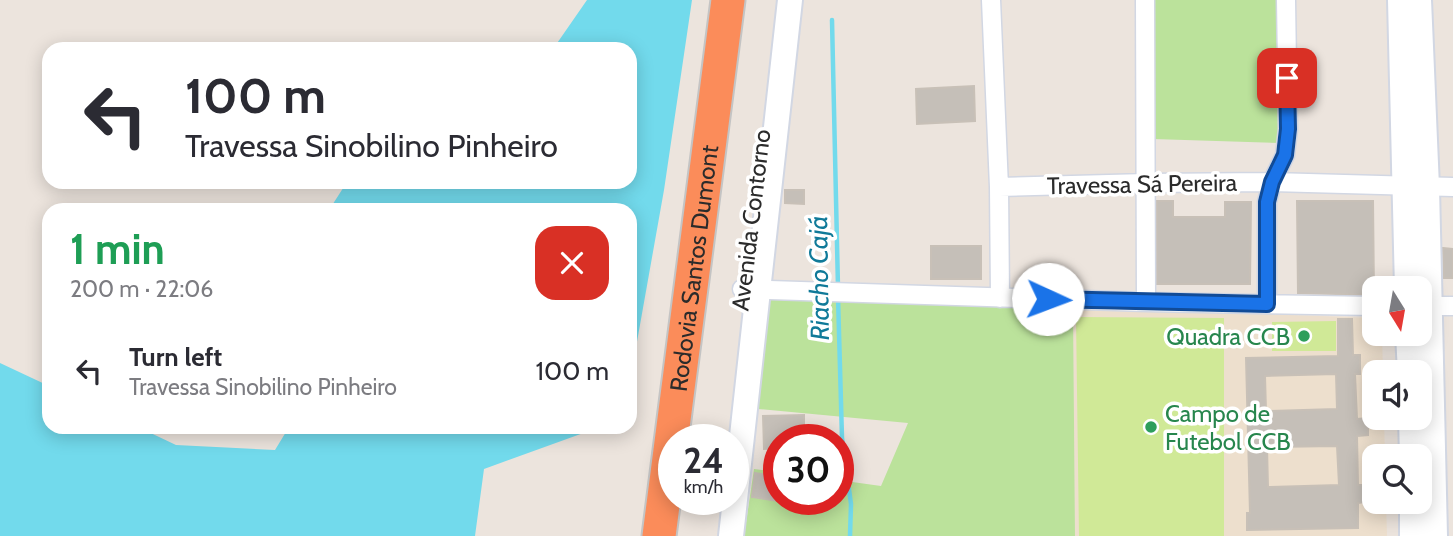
<!DOCTYPE html>
<meta charset="utf-8">
<style>
:root{--surface:#fff;--page:#f7f7f7;--text:#2b2b33;--muted:#7c7c81}
body{margin:0;font-family:Cabin,sans-serif;background:var(--page);color:var(--text);height:100vh;display:flex;flex-direction:column;font-size:26px;white-space:nowrap}
*{box-sizing:border-box;margin:0}
p{font-size:23px;color:var(--muted)}
.icon{flex:none;width:38px;height:38px;fill:none;stroke:currentColor;stroke-width:2;stroke-linecap:round;stroke-linejoin:round}
.map{position:relative;flex:1;overflow:hidden}
.details{position:absolute;left:42px;top:203px;width:595px;height:231px;display:flex;flex-direction:column;background:var(--surface);border-radius:21px;box-shadow:0 4px 18px #0003}
.details>*{flex:none}
.banner{position:absolute;left:42px;top:42px;width:595px;height:147px;border-radius:21px;box-shadow:0 4px 18px #0003;background:#fff;color:var(--text);overflow:hidden}
.needle{width:46px;rotate:169deg}
.controls{position:absolute;left:1362px;top:276px;display:grid;gap:14px}
.controls a{display:grid;place-items:center;width:70px;height:70px;border-radius:14px;background:var(--surface);box-shadow:0 4px 18px #0003;font-size:35px}
.speed{position:absolute;left:658px;top:424px;display:flex;gap:14px;font-size:35px;font-weight:700;text-align:center}
.speed>*{display:grid;place-content:center;width:91px;height:91px;border-radius:50%;background:var(--surface);box-shadow:0 4px 18px #0003;line-height:1}
.speed small{font-size:18px;font-weight:400}
.speed .limit{border:10px solid #d22;background:#fff;color:#111}
.pin{position:absolute;display:grid;place-items:center;width:60px;height:60px;color:#fff;margin:-30px;border-radius:14px;box-shadow:0 4px 10px #0006}
.me{position:absolute;width:77px;margin:-38px;rotate:92deg;stroke-linejoin:round;filter:drop-shadow(0 0 5px #0008)}
.turn{display:flex;align-items:center;gap:24px;height:147px;padding:0 28px;font-size:32px}
.turn .icon{width:91px;height:91px;stroke-width:2.5}
.turn b{display:block;font-size:49px;line-height:60px}
.round{display:grid;place-items:center;flex:none;width:74px;height:74px;border-radius:21px;background:var(--page)}
.summary{display:flex;align-items:center;justify-content:space-between;height:119px;padding:0 28px}
h1{font-size:42px;font-weight:800;line-height:52px;color:#1e9e55}
ul{padding:0;list-style:none}
li{display:flex;align-items:center;gap:21px;height:98px;padding:0 28px}
li div{flex:1}
li b{display:block;font-size:26px}
li em{font-style:normal}
.map>svg:first-child{display:block}
</style>
<div class="map">
<svg width="1453" height="536" viewBox="0 0 1453 536">
<rect width="100%" height="100%" fill="#ece4dd"/>
<path fill="#eddfcd" d="M1073,307L1374,318V334H1382L1383,373H1374V418H1384L1385,457H1374V502H1386L1387,536H1075Z"/>
<path fill="#bbe29b" d="M1150,0H1280L1281,143L1153,139Z
M767,297L1073,307L1075,536H744L754,469L779,472V499H838V480L881,486L908,423L758,409Z"/>
<path fill="#d0e997" d="M1076,317L1224,318V536H1079Z
M1336,321V351H1272V322Z"/>
<path fill="#72daec" d="M587,0H692L664,190L630,381V210H329L347,182H630V49H553Z
M0,363L49,386V427H138L176,445L275,450L289,427H600L484,469L475,536H0Z"/>
<g fill="none" stroke-linecap="round" stroke-linejoin="round">
<path stroke="#72daec" stroke-width="4.5" d="M832,20L838,288
M838,297L842,438L851,504L850,536"/>
</g>
<path fill="#c5bfb8" stroke="#c8c0b7" stroke-width="2" fill-rule="evenodd" d="M974,86L975,121L917,124L916,89Z
M785,190H804V204L785,203Z
M1157,201H1173V217H1225V202H1251L1250,284H1157Z
M1297,201H1373L1374,295L1298,293Z
M931,246H981V279H931Z
M1443,248L1453,249V278H1444Z
M1338,319H1352L1353,355H1360V374H1355L1357,419L1368,418V435L1357,436L1358,485H1364L1365,502L1358,503V528L1247,530V513H1250L1246,358L1338,356ZM1336,374L1337,409L1266,411L1265,376ZM1337,446L1339,485L1268,487L1267,447Z
M804,415V439H779V448L764,449L763,416Z
M755,473L779,477V501L752,497Z"/>
<g fill="none" stroke-linecap="round" stroke-linejoin="round">
<defs>
<path id="street" d="M991,0L999,187L1000,298
M1145,0L1146,302
M999,187L1146,183L1272,182L1453,187
M742,289L1146,302L1374,306
M1267,304V202L1272,182L1285,155L1288,129L1286,0
M1419,306H1453"/>
<path id="secondary" d="M1400,0L1407,289
M1419,0L1427,187L1435,536
M1408,334L1410,373
M1411,418L1412,457
M1412,502V536
M731,536L790,0"/>
<g id="highway">
<path id="s1" d="M659,536L728,0"/>
</g>
</defs>
<use href="#street" stroke="#d2d7e3" stroke-width="21"/>
<use href="#secondary" stroke="#d2d7e3" stroke-width="28"/>
<use href="#highway" stroke="#c4c4c4" stroke-width="37"/>
<use href="#street" stroke="#fff" stroke-width="18"/>
<use href="#secondary" stroke="#fff" stroke-width="24"/>
<use href="#highway" stroke="#fb8c5a" stroke-width="33"/>
</g>
<g fill="none" stroke-linecap="round" stroke-linejoin="round">
<defs>
<path id="route" d="M1048,299L1267,304V202L1272,182L1285,155L1288,129L1287,78"/>
</defs>
<use href="#route" stroke="#114b97" stroke-width="18"/>
<use href="#route" stroke="#1a73e8" stroke-width="12"/>
</g>
<g fill="#2e9e5b" stroke="#fff" stroke-width="2.5">
<circle cx="1304" cy="336" r="7"/>
<circle cx="1151" cy="427" r="7"/>
</g>
<g text-anchor="middle" dominant-baseline="central" stroke-width="7" stroke-linejoin="round" paint-order="stroke">
<g font-size="24" fill="#2b2b2b" stroke="#fff">
<text transform="translate(1142 184) rotate(-1)">Travessa Sá Pereira</text>
<text transform="translate(751 220) rotate(-83)">Avenida Contorno</text>
<text stroke="none"><textPath href="#s1" startOffset="270">Rodovia Santos Dumont</textPath></text>
</g>
<g font-size="24" fill="#27864d" stroke="#fff" text-anchor="end">
<text x="1290" y="336">Quadra CCB</text>
<text x="1165" y="413" text-anchor="start">Campo de<tspan x="1165" dy="28">Futebol CCB</tspan></text>
</g>
<g font-size="26" font-style="italic" fill="#107a99" stroke="#fff">
<text transform="translate(819 278) rotate(-91)">Riacho Cajá</text>
</g>
</g>
</svg>
<div class="controls">
<a><svg class="needle" viewBox="-14 -14 28 28"><path d="M0-13l5 13h-10z" fill="#e53935"/><path d="M0 13l5-13h-10z" fill="#7c7c81"/></svg></a>
<a><svg class="icon" aria-label="sound" viewBox="0 0 24 24"><path d="M4 9h4l5-4v14l-5-4H4zM17 9q2 3 0 6"/></svg></a>
<a><svg class="icon" aria-label="search" viewBox="0 0 24 24"><circle cx="10" cy="10" r="6"/><path d="M15 15l6 6"/></svg></a>
</div>
<div class="speed"><div>24<small>km/h</small></div><div class="limit">30</div></div>
<div class="pin" style="left:1287px;top:78px;background:#d93025"><svg class="icon" aria-label="arrive" viewBox="0 0 24 24"><path d="M6 21V4h12l-3 4 3 4H6"/></svg></div>
<svg class="me" style="left:1048px;top:299px" viewBox="-20 -20 40 40"><circle r="19" fill="#fff"/><path d="M0-13L10 11 0 6-10 11z" fill="#1a73e8"/></svg>
<div class="banner">
<div class="turn"><svg class="icon" aria-label="left" viewBox="0 0 24 24"><path d="M17 20v-9H6M10 6l-5 5 5 5"/></svg><div><b>100 m</b>Travessa Sinobilino Pinheiro</div></div>
</div>
<section class="details">
<div class="summary"><div><h1>1 min</h1><p>200 m · 22:06</p></div><a class="round" style="background:#d93025;color:#fff"><svg class="icon" aria-label="close" viewBox="0 0 24 24"><path d="M6 6l12 12M18 6L6 18"/></svg></a></div>
<ul>
<li><svg class="icon" aria-label="left" viewBox="0 0 24 24"><path d="M17 20v-9H6M10 6l-5 5 5 5"/></svg><div><b>Turn left</b><p>Travessa Sinobilino Pinheiro</p></div><em>100 m</em></li>
</ul>
</section>
</div>
